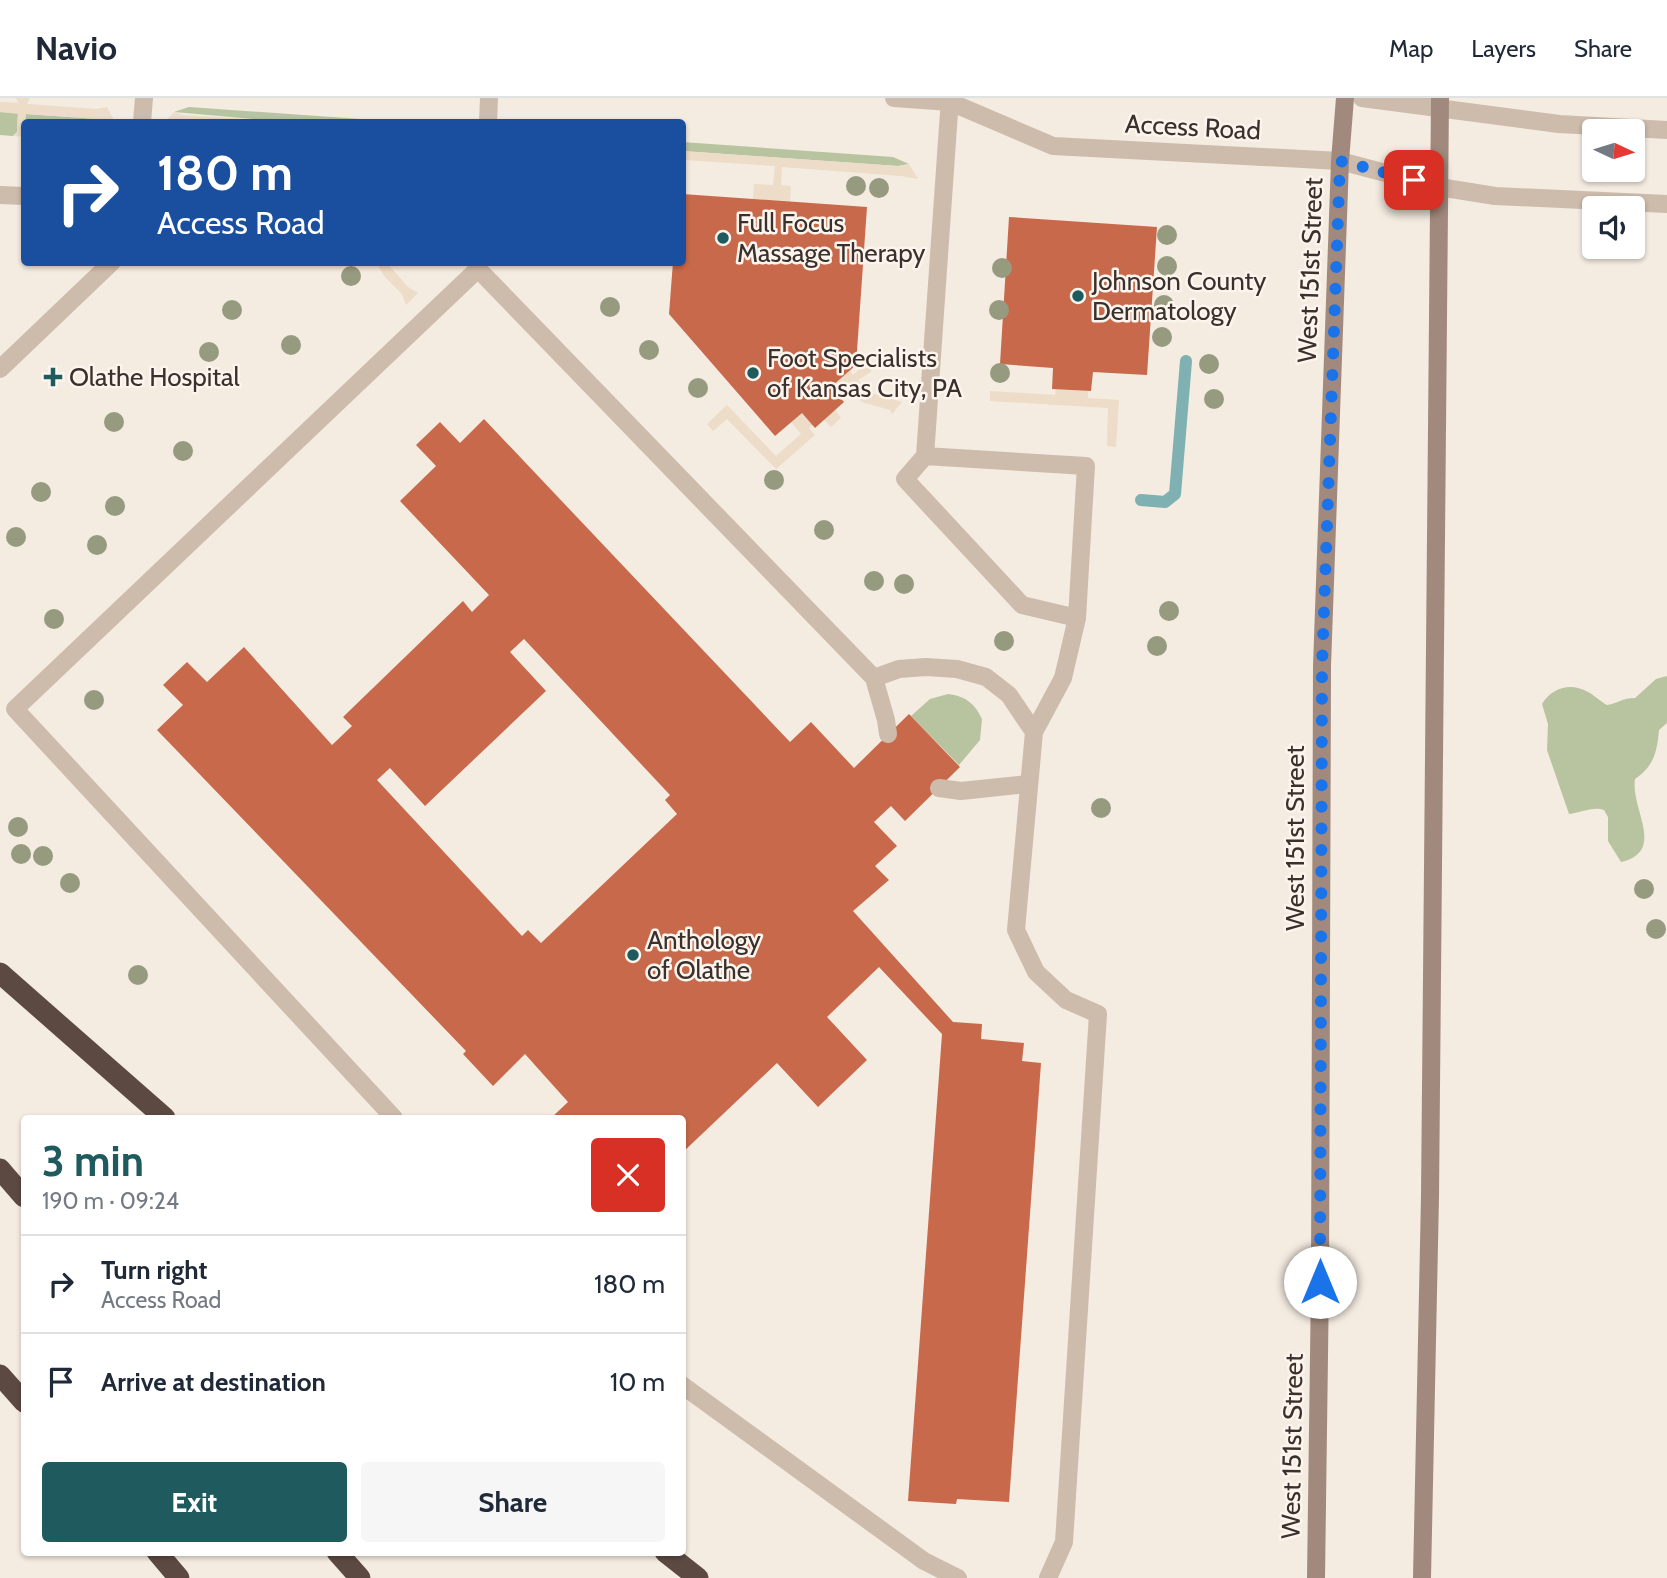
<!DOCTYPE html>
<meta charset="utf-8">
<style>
:root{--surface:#fff;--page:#f6f6f7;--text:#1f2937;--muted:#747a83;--line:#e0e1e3;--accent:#1f5a5e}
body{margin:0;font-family:Cabin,sans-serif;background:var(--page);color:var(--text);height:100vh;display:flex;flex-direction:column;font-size:26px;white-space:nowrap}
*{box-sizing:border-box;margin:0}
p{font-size:23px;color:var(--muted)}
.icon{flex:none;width:38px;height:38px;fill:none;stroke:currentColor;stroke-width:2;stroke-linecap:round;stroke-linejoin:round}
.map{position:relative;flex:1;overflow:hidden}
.sheet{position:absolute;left:21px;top:1017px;width:665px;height:441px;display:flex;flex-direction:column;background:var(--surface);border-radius:7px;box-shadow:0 2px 5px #0004}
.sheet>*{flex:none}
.banner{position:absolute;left:21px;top:21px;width:665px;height:147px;border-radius:7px;box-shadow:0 2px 5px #0004;background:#1a4fa0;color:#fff;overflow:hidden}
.needle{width:46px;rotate:94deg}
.buttons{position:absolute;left:1582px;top:21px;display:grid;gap:14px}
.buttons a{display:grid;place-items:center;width:63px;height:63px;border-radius:7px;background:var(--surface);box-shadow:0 2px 5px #0004;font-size:35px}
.pin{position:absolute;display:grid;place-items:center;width:60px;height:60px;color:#fff;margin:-30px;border-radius:14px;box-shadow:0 4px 10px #0006}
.me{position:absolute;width:77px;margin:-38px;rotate:0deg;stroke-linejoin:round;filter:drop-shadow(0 0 5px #0008)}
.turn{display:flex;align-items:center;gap:24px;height:147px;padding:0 21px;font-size:32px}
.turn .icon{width:91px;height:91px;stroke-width:2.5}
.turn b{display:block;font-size:49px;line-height:60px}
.round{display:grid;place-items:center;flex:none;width:74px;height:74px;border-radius:7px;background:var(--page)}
.summary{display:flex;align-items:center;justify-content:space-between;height:119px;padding:0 21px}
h1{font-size:42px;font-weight:800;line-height:52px;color:var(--accent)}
.primary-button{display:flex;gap:14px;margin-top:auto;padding:14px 21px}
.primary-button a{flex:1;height:80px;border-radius:7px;background:var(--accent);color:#fff;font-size:28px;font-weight:800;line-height:80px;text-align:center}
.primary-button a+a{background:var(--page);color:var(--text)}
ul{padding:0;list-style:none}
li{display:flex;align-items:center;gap:21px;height:98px;padding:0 21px;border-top:2px solid var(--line)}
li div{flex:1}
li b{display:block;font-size:26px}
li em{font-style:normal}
header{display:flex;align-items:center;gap:42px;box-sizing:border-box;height:98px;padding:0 35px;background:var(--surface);border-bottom:2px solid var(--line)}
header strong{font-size:33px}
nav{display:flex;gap:38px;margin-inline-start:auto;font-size:24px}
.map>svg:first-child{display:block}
</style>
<header>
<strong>Navio</strong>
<nav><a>Map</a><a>Layers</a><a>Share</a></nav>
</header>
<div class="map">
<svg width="1667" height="1480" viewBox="0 0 1667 1480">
<rect width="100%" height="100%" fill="#f4ebe1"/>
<path fill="#b8c4a0" d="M189,9L403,24H404H288L174,14Z
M0,14L18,15L17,34L13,38L0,37Z
M26,16L98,21L112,24H25Z
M682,44L893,59L909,66L898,68L683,53Z
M1667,578V625L1659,632C1657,654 1654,668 1635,681C1630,711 1667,753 1621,764L1608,743V719L1604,712C1593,708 1580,715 1569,716L1547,652L1548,626L1542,606C1552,590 1570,584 1588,594C1594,597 1600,603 1607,607C1619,605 1622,600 1635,600L1656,581Z
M948,596C966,598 975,606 982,621L980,642L959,667L911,618L930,601Z"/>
<path fill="#ecdcc8" d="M16,0H30L27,6L96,11L107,9L115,24L98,21L26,16L24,39L13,38L17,34L18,16L0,14V4L18,5Z
M174,14L184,17L288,24H165Z
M682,53L898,68L909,66L918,81L901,78L782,69L781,87L791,88L790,103L753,101L754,86L773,87L775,68L683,62Z
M376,165H387L408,189L418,195L406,207L402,196L385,179Z
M872,267L871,274L858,282L868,294L902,304L892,316L890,312L862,304L852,293L833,309L841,320L831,329L821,319L809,330L815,337L776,371L727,321L713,333L707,326L727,307L776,358L801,336L791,324L850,272L853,277L860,270Z
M1056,291L1088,293V300L1119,302L1116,349L1107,348L1108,310L990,303V293L1055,297Z"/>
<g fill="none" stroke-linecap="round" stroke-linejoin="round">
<path stroke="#7fb0b2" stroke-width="12" d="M1141,402L1165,404L1175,396L1186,263"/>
</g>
<path fill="#c8694b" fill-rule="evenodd" d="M682,96L867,109L856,267L831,289L844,304L815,330L802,315L775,338L669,216L673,164H682Z
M1009,119L1157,129L1147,277L1093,274L1091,293L1052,291L1053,270L1000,266Z
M484,321L790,644L811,624L854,670L909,616L960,669L905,723L891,708L874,724L897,748L875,768L889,782L853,813L953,924L982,926L981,941L1024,945L1022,963L1041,965L1009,1404L957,1401L956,1406L908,1403L942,936L879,869L827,919L867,962L818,1009L777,965L682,1055V1020H551L568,1004L525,956L493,988L463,956L466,953L157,632L183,607L163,587L187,564L207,584L244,549L332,647L352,628L343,619L463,503L472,514L489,497L400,403L436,368L416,347L440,324L460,345ZM524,541L670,697L665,702L677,716L541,845L528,832L522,838L377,682L390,670L425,708L546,593L510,554Z"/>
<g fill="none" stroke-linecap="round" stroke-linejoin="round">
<path stroke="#cdbbac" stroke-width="18" d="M894,0L950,4
M142,24L144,0
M488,24L489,0
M0,97L24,98
M478,171L874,580L899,571L926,569L957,571L986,579L1009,597L1034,634L1016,832L1036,874L1066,902L1098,916L1064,1444L1048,1480
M0,271L112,164
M925,358L905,381L1022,507L1077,520L1086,368L925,358L950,0
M874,580L886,622L888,636
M1034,634L1063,580L1077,520
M939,690L961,693L1028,686
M394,1020L15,611L478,171V164
M682,1287L924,1463L958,1480"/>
<path stroke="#cdbbac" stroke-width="18" d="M1362,0L1559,26L1667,32
M950,4L1053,48L1340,63L1439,89L1495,98L1667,106"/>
<path stroke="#a18a7d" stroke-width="18" d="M1316,1480L1320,1184L1322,568L1340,63L1345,0
M1422,1480L1430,1099L1440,0"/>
<path stroke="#5c4a42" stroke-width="21" d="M0,875L165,1020
M0,1071L24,1099
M0,1277L24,1304
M157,1454L179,1480
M337,1454L360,1480
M665,1454L698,1480"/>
</g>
<g fill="#969b7f">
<circle cx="856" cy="88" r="10"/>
<circle cx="879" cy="90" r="10"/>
<circle cx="1167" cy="137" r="10"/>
<circle cx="1167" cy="168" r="10"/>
<circle cx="1002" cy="170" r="10"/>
<circle cx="351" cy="178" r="10"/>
<circle cx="1164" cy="207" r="10"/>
<circle cx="610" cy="209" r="10"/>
<circle cx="232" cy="212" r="10"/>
<circle cx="999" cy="212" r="10"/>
<circle cx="1162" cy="239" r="10"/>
<circle cx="291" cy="247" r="10"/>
<circle cx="649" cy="252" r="10"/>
<circle cx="209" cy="254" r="10"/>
<circle cx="1209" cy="266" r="10"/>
<circle cx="1000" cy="275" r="10"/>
<circle cx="698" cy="290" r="10"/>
<circle cx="1214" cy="301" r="10"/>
<circle cx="114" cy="324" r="10"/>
<circle cx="183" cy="353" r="10"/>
<circle cx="774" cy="382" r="10"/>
<circle cx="41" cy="394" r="10"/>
<circle cx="115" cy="408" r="10"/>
<circle cx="824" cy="432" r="10"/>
<circle cx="16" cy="439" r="10"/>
<circle cx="97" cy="447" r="10"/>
<circle cx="874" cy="483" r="10"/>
<circle cx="904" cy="486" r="10"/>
<circle cx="1169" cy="513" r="10"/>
<circle cx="54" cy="521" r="10"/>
<circle cx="1004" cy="543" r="10"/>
<circle cx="1157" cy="548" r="10"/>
<circle cx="94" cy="602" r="10"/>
<circle cx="1101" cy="710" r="10"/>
<circle cx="18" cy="729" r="10"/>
<circle cx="21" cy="756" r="10"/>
<circle cx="43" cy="758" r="10"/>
<circle cx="70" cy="785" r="10"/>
<circle cx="1644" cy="791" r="10"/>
<circle cx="1656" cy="831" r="10"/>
<circle cx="138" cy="877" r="10"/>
</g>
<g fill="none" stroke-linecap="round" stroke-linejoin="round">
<path stroke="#1a73e8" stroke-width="12" stroke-dasharray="0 21.6" d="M1320,1184L1322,568L1340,63L1414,82"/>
</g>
<g fill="#1f5a5e" stroke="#fbf5ee" stroke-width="2.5">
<circle cx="723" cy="140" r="7"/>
<circle cx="1078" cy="198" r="7"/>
<circle cx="753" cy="275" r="7"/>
<path d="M49.5 268.5h7v7h7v7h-7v7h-7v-7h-7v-7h7z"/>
<circle cx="633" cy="857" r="7"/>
</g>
<g text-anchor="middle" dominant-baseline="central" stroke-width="5" stroke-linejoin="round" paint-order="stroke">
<g font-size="26" fill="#3b302b" stroke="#fbf5ee">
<text transform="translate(1193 29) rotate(3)">Access Road</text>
<text transform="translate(1310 172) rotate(-88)">West 151st Street</text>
<text transform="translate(1295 740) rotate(-90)">West 151st Street</text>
<text transform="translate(1292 1348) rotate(-89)">West 151st Street</text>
</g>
<g font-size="26" fill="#3b302b" stroke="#fbf5ee" text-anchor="start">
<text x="737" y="125">Full Focus<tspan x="737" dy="30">Massage Therapy</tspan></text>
<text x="1092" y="183">Johnson County<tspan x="1092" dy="30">Dermatology</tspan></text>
<text x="767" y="260">Foot Specialists<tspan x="767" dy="30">of Kansas City, PA</tspan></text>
<text x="69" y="279">Olathe Hospital</text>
<text x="647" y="842">Anthology<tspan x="647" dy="30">of Olathe</tspan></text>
</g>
</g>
</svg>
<div class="buttons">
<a><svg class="needle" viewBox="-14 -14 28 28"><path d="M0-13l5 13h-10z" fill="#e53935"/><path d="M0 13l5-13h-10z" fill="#747a83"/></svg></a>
<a><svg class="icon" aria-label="sound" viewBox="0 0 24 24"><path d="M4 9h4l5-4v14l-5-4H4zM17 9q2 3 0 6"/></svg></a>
</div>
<div class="pin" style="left:1414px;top:82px;background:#d93025"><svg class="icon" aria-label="arrive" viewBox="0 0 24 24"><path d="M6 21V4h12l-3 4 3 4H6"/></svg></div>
<svg class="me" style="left:1320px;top:1184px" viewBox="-20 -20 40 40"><circle r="19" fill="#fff"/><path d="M0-13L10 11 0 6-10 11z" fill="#1a73e8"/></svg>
<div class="banner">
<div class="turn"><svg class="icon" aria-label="right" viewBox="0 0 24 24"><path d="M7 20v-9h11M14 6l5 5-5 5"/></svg><div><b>180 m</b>Access Road</div></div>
</div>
<section class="sheet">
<div class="summary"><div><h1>3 min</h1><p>190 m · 09:24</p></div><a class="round" style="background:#d93025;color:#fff"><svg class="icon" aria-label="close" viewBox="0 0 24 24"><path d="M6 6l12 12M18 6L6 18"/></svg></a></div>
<ul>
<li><svg class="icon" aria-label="right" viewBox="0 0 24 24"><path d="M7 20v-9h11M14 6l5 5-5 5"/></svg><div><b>Turn right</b><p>Access Road</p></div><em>180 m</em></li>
<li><svg class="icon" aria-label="arrive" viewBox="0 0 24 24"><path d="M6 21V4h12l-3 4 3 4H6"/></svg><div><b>Arrive at destination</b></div><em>10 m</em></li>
</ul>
<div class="primary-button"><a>Exit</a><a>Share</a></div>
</section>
</div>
